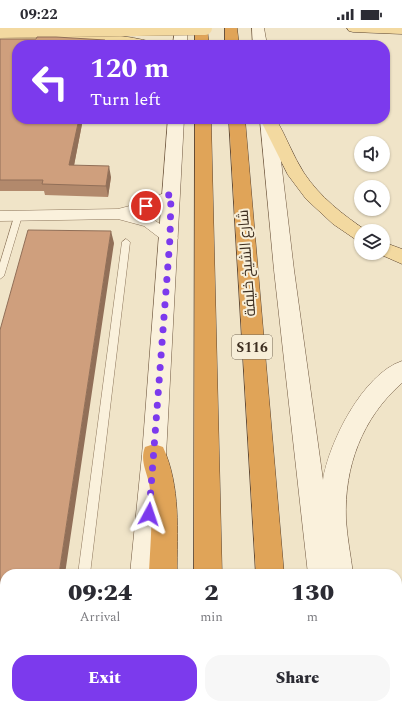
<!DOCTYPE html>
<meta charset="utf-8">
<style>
:root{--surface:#fff;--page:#f7f7f7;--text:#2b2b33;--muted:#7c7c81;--accent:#7c3aed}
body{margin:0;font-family:Spectral,Cairo,serif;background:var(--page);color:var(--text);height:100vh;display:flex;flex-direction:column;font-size:15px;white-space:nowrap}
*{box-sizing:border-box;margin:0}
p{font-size:13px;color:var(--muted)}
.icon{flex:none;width:22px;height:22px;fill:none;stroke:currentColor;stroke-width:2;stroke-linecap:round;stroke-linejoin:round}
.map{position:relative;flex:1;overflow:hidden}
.sheet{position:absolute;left:0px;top:541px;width:402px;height:140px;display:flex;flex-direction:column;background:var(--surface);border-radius:16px 16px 0 0;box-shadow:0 1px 3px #0004}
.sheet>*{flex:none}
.guide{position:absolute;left:12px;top:12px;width:378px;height:84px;border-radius:16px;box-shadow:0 1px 3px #0004;background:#7c3aed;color:#fff;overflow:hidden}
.tools{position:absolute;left:354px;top:108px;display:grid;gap:8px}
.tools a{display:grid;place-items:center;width:36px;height:36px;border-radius:50%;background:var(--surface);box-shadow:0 1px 3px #0004;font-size:20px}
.pin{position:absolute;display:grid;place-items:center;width:34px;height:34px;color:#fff;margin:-17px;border:2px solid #fff;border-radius:50%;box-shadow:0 1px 4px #0007}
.me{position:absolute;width:44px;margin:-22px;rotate:5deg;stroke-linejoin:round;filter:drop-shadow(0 0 3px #0008)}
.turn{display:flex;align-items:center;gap:14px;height:84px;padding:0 12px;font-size:18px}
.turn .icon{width:52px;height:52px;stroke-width:2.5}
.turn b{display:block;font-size:28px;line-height:34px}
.eta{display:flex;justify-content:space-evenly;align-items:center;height:68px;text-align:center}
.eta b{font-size:24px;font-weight:800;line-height:28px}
.cta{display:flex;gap:8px;margin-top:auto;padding:8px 12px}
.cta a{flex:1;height:46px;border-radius:16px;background:var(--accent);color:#fff;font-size:16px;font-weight:800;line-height:46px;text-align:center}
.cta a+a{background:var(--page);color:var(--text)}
.status{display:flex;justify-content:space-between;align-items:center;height:28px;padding:0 20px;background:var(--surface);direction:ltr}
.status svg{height:11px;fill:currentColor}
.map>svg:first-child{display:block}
</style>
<div class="status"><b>09:22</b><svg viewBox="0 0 49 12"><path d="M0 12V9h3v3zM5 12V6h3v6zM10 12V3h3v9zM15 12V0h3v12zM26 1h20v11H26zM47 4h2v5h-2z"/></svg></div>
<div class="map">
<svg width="402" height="681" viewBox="0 0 402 681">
<rect width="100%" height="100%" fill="#f0e4c8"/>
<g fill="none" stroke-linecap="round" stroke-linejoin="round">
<defs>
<path id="lane" d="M15,186H18L22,188L4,248L0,251V235Z
M126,211L130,214L90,546H78L122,214Z
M0,630H5V642H0Z"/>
<path id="street" d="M171,162L176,163L178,166L176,169L151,181L135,186L154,192L175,206L178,210L175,214L170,215L165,214L144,198L118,191L0,193V183L118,181L141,175Z"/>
<path id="secondary" d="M175,0H187V17H173Z
M252,0H264L267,17H253Z
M168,91H184L166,427L158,546H130L142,427Z
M260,91H276L294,242L323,452C329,414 363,346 402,333V355C362,390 344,439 346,491C347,510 351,528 353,546H308L274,242Z
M119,676H151V681H119Z
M321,676H353V681H321Z"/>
<path id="primary" d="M347,0H402V6L353,4L349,3Z
M0,6C50,6 103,1 152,14L154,17H131L112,14H0Z
M260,91H276C286,108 293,128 304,145C320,169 343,187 367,203H361V213L355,211L333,196L306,171L288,147Z
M383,214L402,221V236L377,225H383Z"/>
<path id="highway" d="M195,0H207L209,17H195Z
M225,0H237L239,17H225Z
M195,91H211L222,546H194Z
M229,91H245L284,546H256Z
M154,416L163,419C181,459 177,503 177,546H149C150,519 154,482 149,455C146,442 140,432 145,419Z
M148,676H180V681H148Z
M193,676H225V681H193Z
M264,676H296V681H264Z"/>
</defs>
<use href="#lane" stroke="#8d765c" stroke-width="1"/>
<use href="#street" stroke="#8d765c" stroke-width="1"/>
<use href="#secondary" stroke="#6f573f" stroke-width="1"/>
<use href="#primary" stroke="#5b4430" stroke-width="1"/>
<use href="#highway" stroke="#5b4430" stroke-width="1"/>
<use href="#lane" fill="#faf1dc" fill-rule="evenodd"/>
<use href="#street" fill="#faf1dc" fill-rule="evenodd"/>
<use href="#secondary" fill="#faf1dc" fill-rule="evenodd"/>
<use href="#primary" fill="#f3d9a0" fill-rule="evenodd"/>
<use href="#highway" fill="#e0a458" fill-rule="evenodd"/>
<defs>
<path id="primary-bridge" d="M0,3L205,0"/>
</defs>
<use href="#primary-bridge" stroke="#5b4430" stroke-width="14" stroke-linecap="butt"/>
<use href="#primary-bridge" stroke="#f3d9a0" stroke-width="14"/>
</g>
<path fill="#b2896c" d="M0,11L105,12L106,17H17V91H83L74,137L111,149L108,169L45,167L44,163H0Z
M114,215L5,546V596H0V302Z"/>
<path fill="#916f58" d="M79,91H83L72,148L69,137Z
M109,138L111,149L108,169L106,158Z
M111,203L114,215L65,546H59Z"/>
<path fill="#cf9f7d" stroke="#916f58" d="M37,9H56L105,12V17H17V91H79L69,137L109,138L106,158L42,156L43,152H0V11H36Z
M28,202L111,203L59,546H5V592L0,591V302Z"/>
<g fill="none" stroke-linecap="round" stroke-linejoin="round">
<path stroke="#7c3aed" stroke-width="7" stroke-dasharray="0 12.6" d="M146,178L171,166L170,210L149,486"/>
</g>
<g text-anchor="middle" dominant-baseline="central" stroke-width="4" stroke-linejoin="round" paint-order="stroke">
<rect fill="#f7eed8" stroke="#756857" stroke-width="1" x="232" y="307" width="40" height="24" rx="3"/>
<g font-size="14" font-weight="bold" fill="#3d2e20">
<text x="252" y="319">S116</text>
</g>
<g font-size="15" fill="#3d2e20" stroke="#f7eed8">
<text transform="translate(247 235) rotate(-94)">شارع الشيخ خليفة</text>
</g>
</g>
</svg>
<div class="tools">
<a><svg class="icon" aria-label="sound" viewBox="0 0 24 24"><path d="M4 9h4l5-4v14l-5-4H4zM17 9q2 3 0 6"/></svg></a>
<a><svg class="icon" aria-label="search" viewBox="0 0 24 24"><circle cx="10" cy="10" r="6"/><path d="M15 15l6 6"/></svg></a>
<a><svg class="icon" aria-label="layers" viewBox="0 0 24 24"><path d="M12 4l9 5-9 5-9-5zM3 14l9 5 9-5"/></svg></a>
</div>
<div class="pin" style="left:146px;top:178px;background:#d93025"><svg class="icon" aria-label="arrive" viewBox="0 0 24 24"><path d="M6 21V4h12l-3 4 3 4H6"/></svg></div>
<svg class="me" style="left:149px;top:486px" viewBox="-20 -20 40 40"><path d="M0-17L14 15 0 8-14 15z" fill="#7c3aed" stroke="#fff" stroke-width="4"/></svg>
<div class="guide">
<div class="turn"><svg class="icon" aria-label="left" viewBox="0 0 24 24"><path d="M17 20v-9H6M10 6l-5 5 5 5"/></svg><div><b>120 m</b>Turn left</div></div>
</div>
<section class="sheet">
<div class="eta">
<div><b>09:24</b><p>Arrival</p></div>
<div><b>2</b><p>min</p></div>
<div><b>130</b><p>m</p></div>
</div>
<div class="cta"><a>Exit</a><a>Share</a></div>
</section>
</div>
